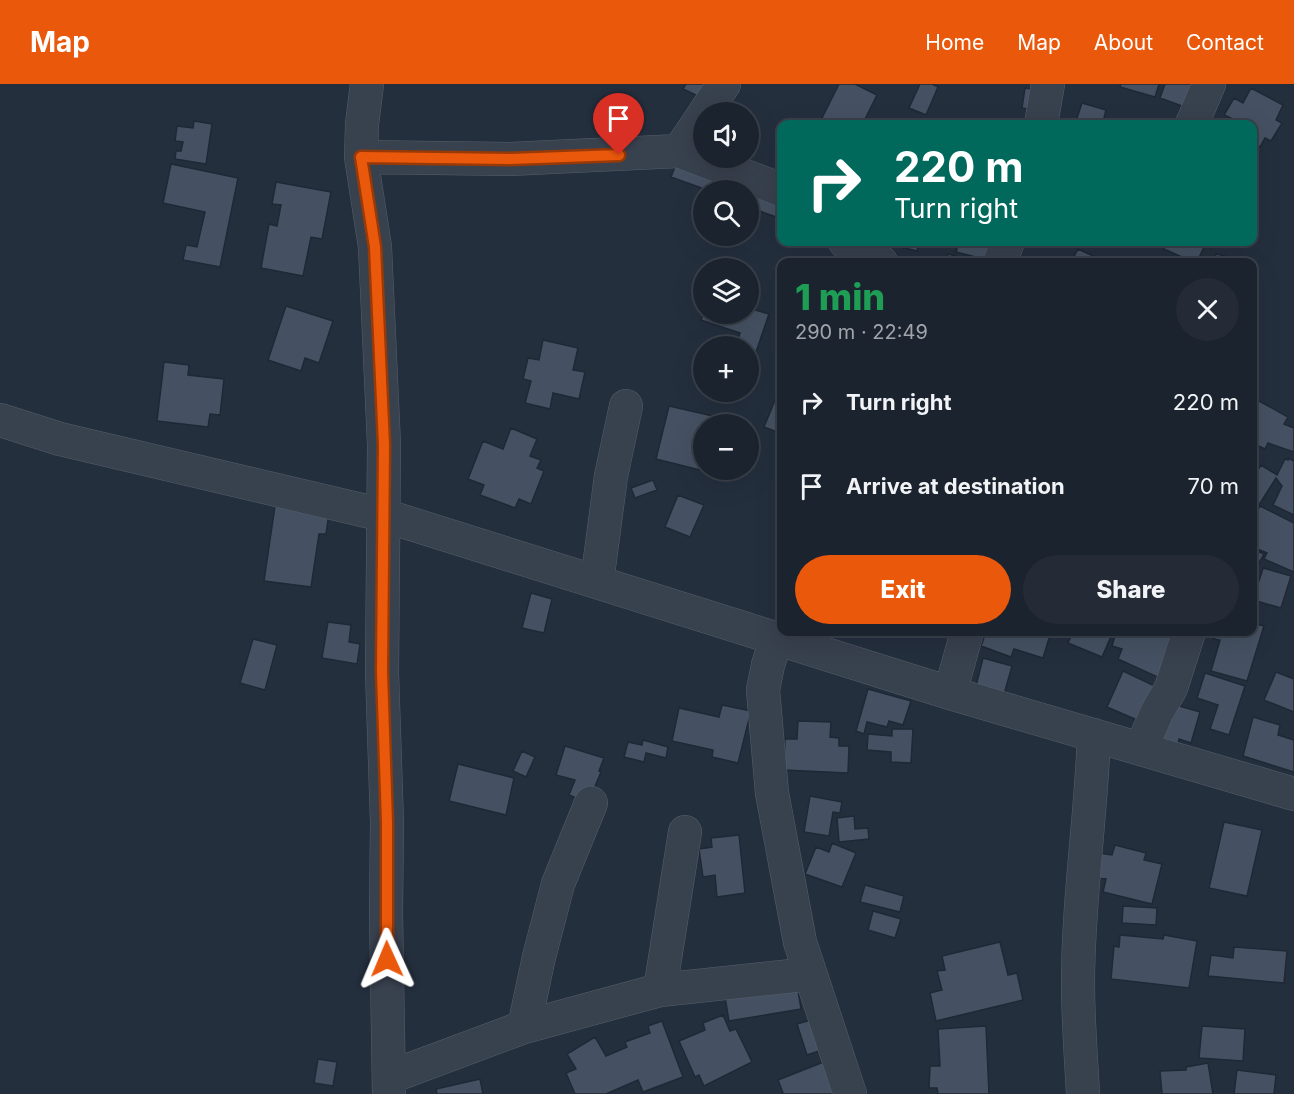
<!DOCTYPE html>
<meta charset="utf-8">
<style>
:root{--surface:#1b232e;--page:#242b36;--text:#f1f3f6;--muted:#a0a4aa;--line:#39404a;--accent:#ea580c}
body{margin:0;font-family:Inter,sans-serif;background:var(--page);color:var(--text);height:100vh;display:flex;flex-direction:column;font-size:22px;white-space:nowrap}
*{box-sizing:border-box;margin:0}
p{font-size:20px;color:var(--muted)}
.icon{flex:none;width:33px;height:33px;fill:none;stroke:currentColor;stroke-width:2;stroke-linecap:round;stroke-linejoin:round}
.map{position:relative;flex:1;overflow:hidden}
.details{position:absolute;left:777px;top:174px;width:480px;height:378px;display:flex;flex-direction:column;background:var(--surface);border-radius:12px;box-shadow:0 6px 24px #0002,0 0 0 2px var(--line)}
.details>*{flex:none}
.banner{position:absolute;left:777px;top:36px;width:480px;height:126px;border-radius:12px;box-shadow:0 6px 24px #0002,0 0 0 2px var(--line);background:#00695c;color:#fff;overflow:hidden}
.controls{position:absolute;left:693px;top:18px;display:grid;gap:12px}
.controls a{display:grid;place-items:center;width:66px;height:66px;border-radius:50%;background:var(--surface);box-shadow:0 6px 24px #0002,0 0 0 2px var(--line);font-size:30px}
.pin{position:absolute;display:grid;place-items:center;width:51px;height:51px;color:#fff;margin:-62px -26px;border-radius:50% 50% 50% 0;rotate:-45deg;box-shadow:0 0 6px #0007}
.pin .icon{rotate:45deg}
.me{position:absolute;width:66px;margin:-33px;rotate:359deg;stroke-linejoin:round;filter:drop-shadow(0 0 4px #0008)}
.turn{display:flex;align-items:center;gap:21px;height:126px;padding:0 18px;font-size:27px}
.turn .icon{width:78px;height:78px;stroke-width:2.5}
.turn b{display:block;font-size:42px;line-height:51px}
.round{display:grid;place-items:center;flex:none;width:63px;height:63px;border-radius:32px;background:var(--page)}
.headline{display:flex;align-items:center;justify-content:space-between;height:102px;padding:0 18px}
h1{font-size:36px;font-weight:800;line-height:45px;color:#1e9e55}
.button{display:flex;gap:12px;margin-top:auto;padding:12px 18px}
.button a{flex:1;height:69px;border-radius:36px;background:var(--accent);color:#fff;font-size:24px;font-weight:800;line-height:69px;text-align:center}
.button a+a{background:var(--page);color:var(--text)}
ul{padding:0;list-style:none}
li{display:flex;align-items:center;gap:18px;height:84px;padding:0 18px}
li div{flex:1}
li b{display:block;font-size:22px}
li em{font-style:normal}
header{display:flex;align-items:center;gap:36px;box-sizing:border-box;height:84px;padding:0 30px;background:var(--accent);color:#fff}
header strong{font-size:28px}
nav{display:flex;gap:33px;margin-inline-start:auto;font-size:21px}
.map>svg:first-child{display:block}
</style>
<header>
<strong>Map</strong>
<nav><a>Home</a><a>Map</a><a>About</a><a>Contact</a></nav>
</header>
<div class="map">
<svg width="1294" height="1010" viewBox="0 0 1294 1010">
<rect width="100%" height="100%" fill="#242f3e"/>
<path fill="#455162" stroke="#1f2835" stroke-width="1.5" d="M686,0H716L693,17L696,11L683,5Z
M839,0H855L877,11L865,35L877,40H819Z
M920,0H932L938,3L926,31L909,24Z
M1121,0H1159L1155,13L1120,3Z
M1165,0H1203L1193,26L1160,14Z
M1025,4L1045,7L1041,27L1022,24Z
M1251,4L1283,21L1276,36L1282,39L1271,57L1265,54L1260,63L1255,61L1252,65V40H1230L1233,35L1224,31L1234,14L1243,19Z
M1082,19L1106,26L1103,38L1107,40H1070L1072,36L1076,37Z
M194,37L212,40L206,80L175,75L176,67H181L183,58L175,57L177,42L193,44Z
M679,72L782,112V135L748,123V106H707L671,93Z
M171,80L238,94L220,183L183,176L186,161L197,163L205,128L163,119Z
M276,98L331,108L322,155L311,153L303,192L261,184L269,140L277,142L281,121L272,120Z
M898,158H919L917,167L897,162Z
M959,158H1004L995,178L956,168Z
M1168,158H1215L1212,164L1205,161L1197,178H1193L1164,165Z
M1078,165L1106,178H1071Z
M948,170L963,174L961,178H946Z
M1216,170L1251,178H1214Z
M286,222L333,237L319,279L305,274L301,287L268,276Z
M748,224L769,230L754,274L748,272V262H736L740,249L701,236L704,228L748,230Z
M543,256L578,264L573,286L585,288L579,315L553,309L550,325L525,319L531,297L523,295L528,274L539,276Z
M164,278L189,281L188,291L224,295L220,331L210,330L208,343L157,337Z
M782,299V350L764,343Z
M1252,313L1288,333L1284,340L1294,344V368L1268,359L1265,365L1252,359Z
M669,322L713,332L711,340H704V371L700,386L656,375Z
M511,344L537,355L530,372L541,376L537,384L544,387L531,420L519,415L515,424L480,411L484,401L468,395L483,357L503,365Z
M1288,374L1294,377V431L1273,421L1282,402L1276,394L1257,424L1252,421V395L1261,381L1277,391L1285,375L1288,376Z
M653,396L657,406L635,414L631,404Z
M678,411L704,421L690,453L665,443Z
M276,415L330,422L326,450H319L311,503L264,497Z
M1260,422L1294,439V488L1264,475L1267,469L1252,463V451L1256,442L1252,440V437Z
M1252,465L1264,470L1256,484L1252,483Z
M1252,484L1258,485L1254,496H1252Z
M1263,484L1291,492L1281,524L1253,516Z
M531,509L552,515L544,549L522,544Z
M328,538L351,541L349,558L360,560L357,580L322,574Z
M1252,539L1264,542L1247,597L1211,587L1220,556L1214,555L1216,548H1252Z
M986,548H1051L1043,574L1014,565L1011,573L981,562Z
M1073,548H1113L1102,573L1068,559Z
M1116,548L1128,552L1130,548H1173L1164,596L1118,575L1122,565L1112,562Z
M253,555L277,561L265,606L240,599Z
M983,574L1012,582L1003,614L975,606Z
M1123,587L1159,604L1144,639L1107,623Z
M1276,588L1294,595V628L1264,616Z
M1205,589L1245,602L1229,651L1210,645L1218,621L1197,614Z
M868,605L911,617L903,641L889,637L887,643L867,638L864,650L856,647Z
M1169,619L1200,628L1191,659L1179,655L1176,668L1156,663Z
M722,621L751,627L738,679L712,673L713,666L672,657L679,624L719,633Z
M1253,633L1280,641L1278,651L1294,656V688L1243,672Z
M798,637L831,638L830,653L839,654V662H849L848,689L784,686L785,655H797Z
M892,645H913L911,679L891,678V668L867,666L868,650L892,652Z
M643,656L668,663L666,674L646,669L644,678L624,673L628,658L642,661Z
M565,662L604,674L599,687L601,688L588,719L569,711L575,696L556,691Z
M522,667L535,673L526,693L513,687Z
M458,680L514,694L506,731L449,717Z
M810,712L842,718L840,729L833,728L829,752L804,748Z
M854,732L855,745L868,744L869,755L839,758L837,734Z
M1224,738L1262,746L1247,812L1209,804Z
M739,751L745,809L717,813L715,791L703,793L699,765L712,763L711,754Z
M832,759L856,769L842,803L805,790L816,763L829,768Z
M1115,761L1146,769L1144,776L1162,780L1152,820L1103,808L1106,795L1095,794L1098,769L1112,771Z
M865,801L904,812L900,828L860,818Z
M1123,822L1157,824L1156,841L1122,839Z
M873,827L901,835L895,854L868,846Z
M1120,851L1163,855L1164,851L1197,857L1189,904L1111,895L1114,862L1119,863Z
M1000,858L1008,891L1017,889L1023,916L936,937L930,909L942,906L937,887L945,886L942,872Z
M1234,863L1287,867L1284,899L1208,892L1211,871L1233,874Z
M797,901L801,925L729,937L725,913Z
M723,931L730,947L736,945L752,978L704,1002L699,991L695,993L679,957L705,946L703,939Z
M814,935L825,965L807,971L797,940Z
M662,937L683,993L643,1008L638,996L606,1010H575L566,989L576,985L567,970L595,953L606,972L627,963L625,958L650,949L648,942Z
M986,942L989,1010H938L937,1004H929L930,982H940L938,945Z
M1202,942L1245,945L1243,977L1199,974Z
M318,975L337,978L333,1002L314,999Z
M826,977L839,1010H781L783,1009L778,996Z
M1208,979L1213,1010H1162L1160,987L1186,986V983Z
M1237,986L1276,991L1274,1010H1234Z
M480,995L483,1010H437L436,1005Z"/>
<g fill="none" stroke-linecap="round" stroke-linejoin="round">
<defs>
<path id="minor" d="M367,0L362,40L361,73L375,163L384,361L382,588L387,739L386,828L389,1010
M705,28L724,0
M1041,40L1048,0
M1192,40L1209,0
M679,67L704,30
M361,73L510,75L679,67L782,106
M845,158L854,167L881,178
M1000,178L1008,158
M0,336L60,355L383,431L950,609L1294,710
M597,498L611,392L626,322
M777,553L768,581L763,606L772,709L800,858L850,1010
M950,609L967,548
M1141,665L1157,628L1171,604L1189,548
M660,906L685,748
M524,943L539,873L558,800L591,719
M390,993L524,943L660,906L810,890
M1083,1010C1081,973 1078,936 1078,899C1078,817 1091,734 1094,651"/>
</defs>
<use href="#minor" stroke="#565f6c" stroke-width="34"/>
<use href="#minor" stroke="#38414e" stroke-width="33"/>
</g>
<g fill="none" stroke-linecap="round" stroke-linejoin="round">
<defs>
<path id="route" d="M387,875V739L382,588L384,361L375,163L361,73L510,75L619,71"/>
</defs>
<use href="#route" stroke="#983908" stroke-width="15"/>
<use href="#route" stroke="#ea580c" stroke-width="10"/>
</g>
</svg>
<div class="controls">
<a><svg class="icon" aria-label="sound" viewBox="0 0 24 24"><path d="M4 9h4l5-4v14l-5-4H4zM17 9q2 3 0 6"/></svg></a>
<a><svg class="icon" aria-label="search" viewBox="0 0 24 24"><circle cx="10" cy="10" r="6"/><path d="M15 15l6 6"/></svg></a>
<a><svg class="icon" aria-label="layers" viewBox="0 0 24 24"><path d="M12 4l9 5-9 5-9-5zM3 14l9 5 9-5"/></svg></a>
<a>+</a>
<a>−</a>
</div>
<div class="pin" style="left:619px;top:71px;background:#d93025"><svg class="icon" aria-label="arrive" viewBox="0 0 24 24"><path d="M6 21V4h12l-3 4 3 4H6"/></svg></div>
<svg class="me" style="left:387px;top:875px" viewBox="-20 -20 40 40"><path d="M0-17L14 15 0 8-14 15z" fill="#ea580c" stroke="#fff" stroke-width="4"/></svg>
<div class="banner">
<div class="turn"><svg class="icon" aria-label="right" viewBox="0 0 24 24"><path d="M7 20v-9h11M14 6l5 5-5 5"/></svg><div><b>220 m</b>Turn right</div></div>
</div>
<section class="details">
<div class="headline"><div><h1>1 min</h1><p>290 m · 22:49</p></div><a class="round"><svg class="icon" aria-label="close" viewBox="0 0 24 24"><path d="M6 6l12 12M18 6L6 18"/></svg></a></div>
<ul>
<li><svg class="icon" aria-label="right" viewBox="0 0 24 24"><path d="M7 20v-9h11M14 6l5 5-5 5"/></svg><div><b>Turn right</b></div><em>220 m</em></li>
<li><svg class="icon" aria-label="arrive" viewBox="0 0 24 24"><path d="M6 21V4h12l-3 4 3 4H6"/></svg><div><b>Arrive at destination</b></div><em>70 m</em></li>
</ul>
<div class="button"><a>Exit</a><a>Share</a></div>
</section>
</div>
